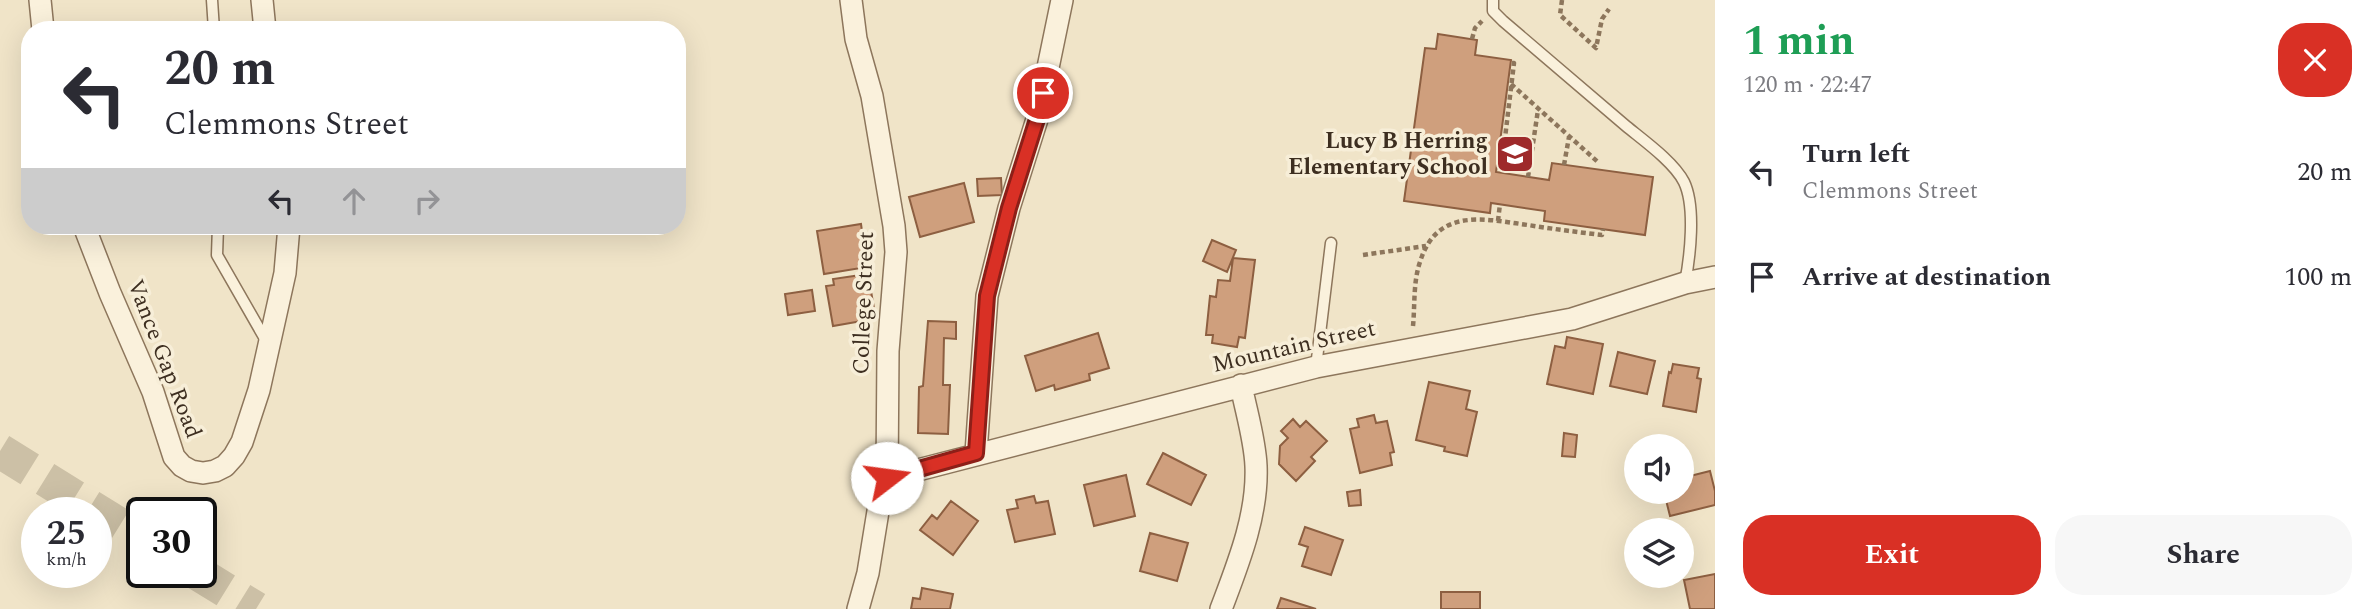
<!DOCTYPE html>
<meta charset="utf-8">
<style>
:root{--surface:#fff;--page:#f7f7f7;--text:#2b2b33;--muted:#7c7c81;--accent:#d93025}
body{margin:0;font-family:Spectral,serif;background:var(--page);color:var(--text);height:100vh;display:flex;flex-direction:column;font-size:26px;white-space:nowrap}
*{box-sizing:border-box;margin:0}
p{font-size:23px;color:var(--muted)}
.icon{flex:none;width:38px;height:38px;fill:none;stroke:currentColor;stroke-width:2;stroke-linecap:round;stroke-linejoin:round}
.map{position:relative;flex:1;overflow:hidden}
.drawer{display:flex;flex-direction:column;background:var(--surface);width:665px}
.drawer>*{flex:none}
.hud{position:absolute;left:21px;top:21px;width:665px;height:214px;border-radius:28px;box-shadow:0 7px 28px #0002;background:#fff;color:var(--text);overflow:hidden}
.tools{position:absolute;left:1624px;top:434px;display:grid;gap:14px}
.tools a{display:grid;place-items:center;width:70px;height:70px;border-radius:50%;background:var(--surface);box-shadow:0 7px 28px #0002;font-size:35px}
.speed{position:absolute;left:21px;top:497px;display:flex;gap:14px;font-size:35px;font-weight:700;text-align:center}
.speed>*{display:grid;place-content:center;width:91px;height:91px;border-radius:50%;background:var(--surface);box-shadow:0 7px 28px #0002;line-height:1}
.speed small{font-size:18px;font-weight:400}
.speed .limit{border:4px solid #111;border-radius:10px;background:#fff;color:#111}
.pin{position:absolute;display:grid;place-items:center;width:60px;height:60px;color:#fff;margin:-30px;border:4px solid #fff;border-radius:50%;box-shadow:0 2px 7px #0007}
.me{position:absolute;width:77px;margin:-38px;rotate:75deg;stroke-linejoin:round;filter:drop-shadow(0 0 5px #0008)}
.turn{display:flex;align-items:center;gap:24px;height:147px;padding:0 28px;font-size:32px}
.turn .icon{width:91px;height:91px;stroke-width:2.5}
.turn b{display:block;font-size:49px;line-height:60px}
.lanes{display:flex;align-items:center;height:66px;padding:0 28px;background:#0003;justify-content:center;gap:35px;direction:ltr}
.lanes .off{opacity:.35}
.round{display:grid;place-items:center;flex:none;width:74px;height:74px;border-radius:28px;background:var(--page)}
.overview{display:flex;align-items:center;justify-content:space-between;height:119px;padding:0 28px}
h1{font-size:42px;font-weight:700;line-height:52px;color:#1e9e55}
.action{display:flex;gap:14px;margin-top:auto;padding:14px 28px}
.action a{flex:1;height:80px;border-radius:28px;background:var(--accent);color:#fff;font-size:28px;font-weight:700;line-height:80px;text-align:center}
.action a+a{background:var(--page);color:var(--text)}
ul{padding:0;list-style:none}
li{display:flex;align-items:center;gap:21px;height:105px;padding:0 28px}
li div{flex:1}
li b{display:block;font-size:26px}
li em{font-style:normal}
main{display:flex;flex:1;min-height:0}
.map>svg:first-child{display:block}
</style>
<main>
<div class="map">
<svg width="1715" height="609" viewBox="0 0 1715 609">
<rect width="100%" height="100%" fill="#f0e4c8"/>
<path fill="#cf9f7d" stroke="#8d5f41" stroke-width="2" d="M1438,34L1477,40L1475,55L1511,60L1496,172L1549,180L1552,163L1653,177L1645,235L1544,221L1545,211L1491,203L1490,213L1404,201L1425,48L1436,49Z
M1001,178L1002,195L978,196L977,179Z
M964,183L974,222L920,237L909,197Z
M861,224L867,267L824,274L817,231Z
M1212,240L1236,250L1227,272L1203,261Z
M1233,258L1255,260L1245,338L1239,337L1237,347L1212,343L1213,335H1206L1210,296L1216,297L1218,280L1230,281Z
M868,274L875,314L861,317L862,321L833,326L826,286L834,285L833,279Z
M812,290L815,311L788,315L785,294Z
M928,321L956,322V339L944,338L943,385H950L948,434L918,433L919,387L923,386Z
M1098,333L1109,368L1089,374L1090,380L1055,390L1054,385L1036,391L1025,356Z
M1567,337L1603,344L1593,394L1547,384L1555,346L1565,348Z
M1618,352L1655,361L1647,394L1610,386Z
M1673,364L1699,368L1697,378L1701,379L1696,412L1663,406L1669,372L1671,373Z
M1429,382L1470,391L1466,409L1477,412L1467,456L1444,451L1445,447L1416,440Z
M1374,415L1376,423L1387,421L1394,452L1390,453L1392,465L1360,473L1350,429L1359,427L1357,419Z
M1293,419L1300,427L1306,421L1327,441L1311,457L1315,461L1296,481L1279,464L1280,446L1288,438L1281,431Z
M1564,433L1577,435L1575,457L1562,456Z
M1163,453L1206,475L1191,505L1147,484Z
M1710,471L1715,491V505L1670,516L1664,492H1682V478Z
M1126,475L1135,516L1094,526L1084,485Z
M1360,490L1361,505L1349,506L1347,492Z
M1034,496L1036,503L1048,501L1055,534L1015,542L1007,510L1018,508L1016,500Z
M951,501L978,521L953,555L920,530L932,515L937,519Z
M1305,527L1343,540L1331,575L1302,566L1308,547L1299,544Z
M1150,533L1188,543L1177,581L1140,571Z
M1715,574V609H1690L1684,580Z
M922,588L953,594L950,609H911L913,598L920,599Z
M1441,592H1480V609H1441Z
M1281,598L1316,609H1277Z"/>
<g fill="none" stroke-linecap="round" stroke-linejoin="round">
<path stroke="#ccc0a6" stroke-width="35" stroke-dasharray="35 18" stroke-linecap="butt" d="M0,451L142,539
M196,572L256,609"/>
<defs>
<path id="service" d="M212,0L214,30
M1493,0V11L1503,21C1544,56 1585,91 1626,126C1643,140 1674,162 1684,182C1696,207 1690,257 1685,283
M218,226L217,255L268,344
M1316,367L1331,243"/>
<path id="minor" d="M40,0L43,30
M262,0L265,30
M851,0L856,39L872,96L894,226L896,252L888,351L887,478L880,499L868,573L858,609
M84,226L110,293L153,392L174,457L182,466L191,471L203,473L215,471L225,466L234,456L242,442L259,390L285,273L289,226
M976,453L987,296L1009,208L1038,116L1062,0
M887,478L1316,367L1572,319L1685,283L1715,277
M1221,609C1238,564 1258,515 1256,466C1255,440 1246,411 1241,385"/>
</defs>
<use href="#service" stroke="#8d765c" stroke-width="13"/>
<use href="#minor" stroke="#8d765c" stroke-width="24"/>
<path stroke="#8d765c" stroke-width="4.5" stroke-dasharray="5 3.5" stroke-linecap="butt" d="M1562,0L1560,15L1596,48L1602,19L1609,9
M1472,39L1475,28L1482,21
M1511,84L1599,163
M1501,138H1505L1514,63H1511
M1564,165L1569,137
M1528,177L1538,110
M1498,221L1500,204
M1363,255L1426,246
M1413,326C1415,306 1413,282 1420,262C1437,207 1484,219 1528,225C1553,229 1577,232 1602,235L1603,229"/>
<use href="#service" stroke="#faf1dc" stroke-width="10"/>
<use href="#minor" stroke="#faf1dc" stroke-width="21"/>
</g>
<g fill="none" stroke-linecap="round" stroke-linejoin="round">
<defs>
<path id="route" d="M887,478L976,453L987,296L1009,208L1038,116L1043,93"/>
</defs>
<use href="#route" stroke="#8d1f18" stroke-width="18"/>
<use href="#route" stroke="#d93025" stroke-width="12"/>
</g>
<defs>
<symbol id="school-square" viewBox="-11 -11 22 22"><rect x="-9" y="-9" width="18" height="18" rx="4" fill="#9e2a2b" stroke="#f7eed8"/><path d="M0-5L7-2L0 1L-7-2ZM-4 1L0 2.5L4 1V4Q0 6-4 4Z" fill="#fff"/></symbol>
</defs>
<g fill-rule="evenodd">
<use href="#school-square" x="1493" y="132" width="44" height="44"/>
</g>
<g text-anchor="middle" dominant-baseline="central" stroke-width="7" stroke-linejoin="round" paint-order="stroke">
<g font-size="23" font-weight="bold" fill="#3d2e20" stroke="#f7eed8" text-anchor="end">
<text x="1488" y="141">Lucy B Herring<tspan x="1488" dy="26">Elementary School</tspan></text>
</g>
<g font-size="23" fill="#3d2e20" stroke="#f7eed8">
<text transform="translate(864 303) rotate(-88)">College Street</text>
<text transform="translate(1294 347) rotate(-13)">Mountain Street</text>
<text transform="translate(164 359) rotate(69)">Vance Gap Road</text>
</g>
</g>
</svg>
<div class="tools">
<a><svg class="icon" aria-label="sound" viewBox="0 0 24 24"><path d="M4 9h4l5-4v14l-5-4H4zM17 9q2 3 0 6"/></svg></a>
<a><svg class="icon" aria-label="layers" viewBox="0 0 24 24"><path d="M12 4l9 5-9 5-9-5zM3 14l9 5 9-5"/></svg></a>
</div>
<div class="speed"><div>25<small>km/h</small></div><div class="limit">30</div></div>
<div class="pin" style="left:1043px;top:93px;background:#d93025"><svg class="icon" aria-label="arrive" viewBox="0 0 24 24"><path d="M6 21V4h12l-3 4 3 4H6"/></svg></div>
<svg class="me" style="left:887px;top:478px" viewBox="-20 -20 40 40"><circle r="19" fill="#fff"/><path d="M0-13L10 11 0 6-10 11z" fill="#d93025"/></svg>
<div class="hud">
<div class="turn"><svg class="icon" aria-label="left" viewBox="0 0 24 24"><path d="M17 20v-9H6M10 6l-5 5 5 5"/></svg><div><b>20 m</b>Clemmons Street</div></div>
<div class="lanes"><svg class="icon" aria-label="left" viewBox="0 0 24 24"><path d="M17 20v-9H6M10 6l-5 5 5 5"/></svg><svg class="icon off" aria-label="ahead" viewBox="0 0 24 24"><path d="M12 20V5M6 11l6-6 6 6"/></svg><svg class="icon off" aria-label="right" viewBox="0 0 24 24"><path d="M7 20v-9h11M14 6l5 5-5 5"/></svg></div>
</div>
</div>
<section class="drawer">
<div class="overview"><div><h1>1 min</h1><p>120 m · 22:47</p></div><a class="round" style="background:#d93025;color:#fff"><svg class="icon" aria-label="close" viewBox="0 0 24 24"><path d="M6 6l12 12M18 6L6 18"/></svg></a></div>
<ul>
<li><svg class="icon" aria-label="left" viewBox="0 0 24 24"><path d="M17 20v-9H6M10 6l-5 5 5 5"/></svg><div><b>Turn left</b><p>Clemmons Street</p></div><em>20 m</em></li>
<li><svg class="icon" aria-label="arrive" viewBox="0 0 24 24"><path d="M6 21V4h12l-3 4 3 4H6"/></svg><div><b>Arrive at destination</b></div><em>100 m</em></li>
</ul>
<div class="action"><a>Exit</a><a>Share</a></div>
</section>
</main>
